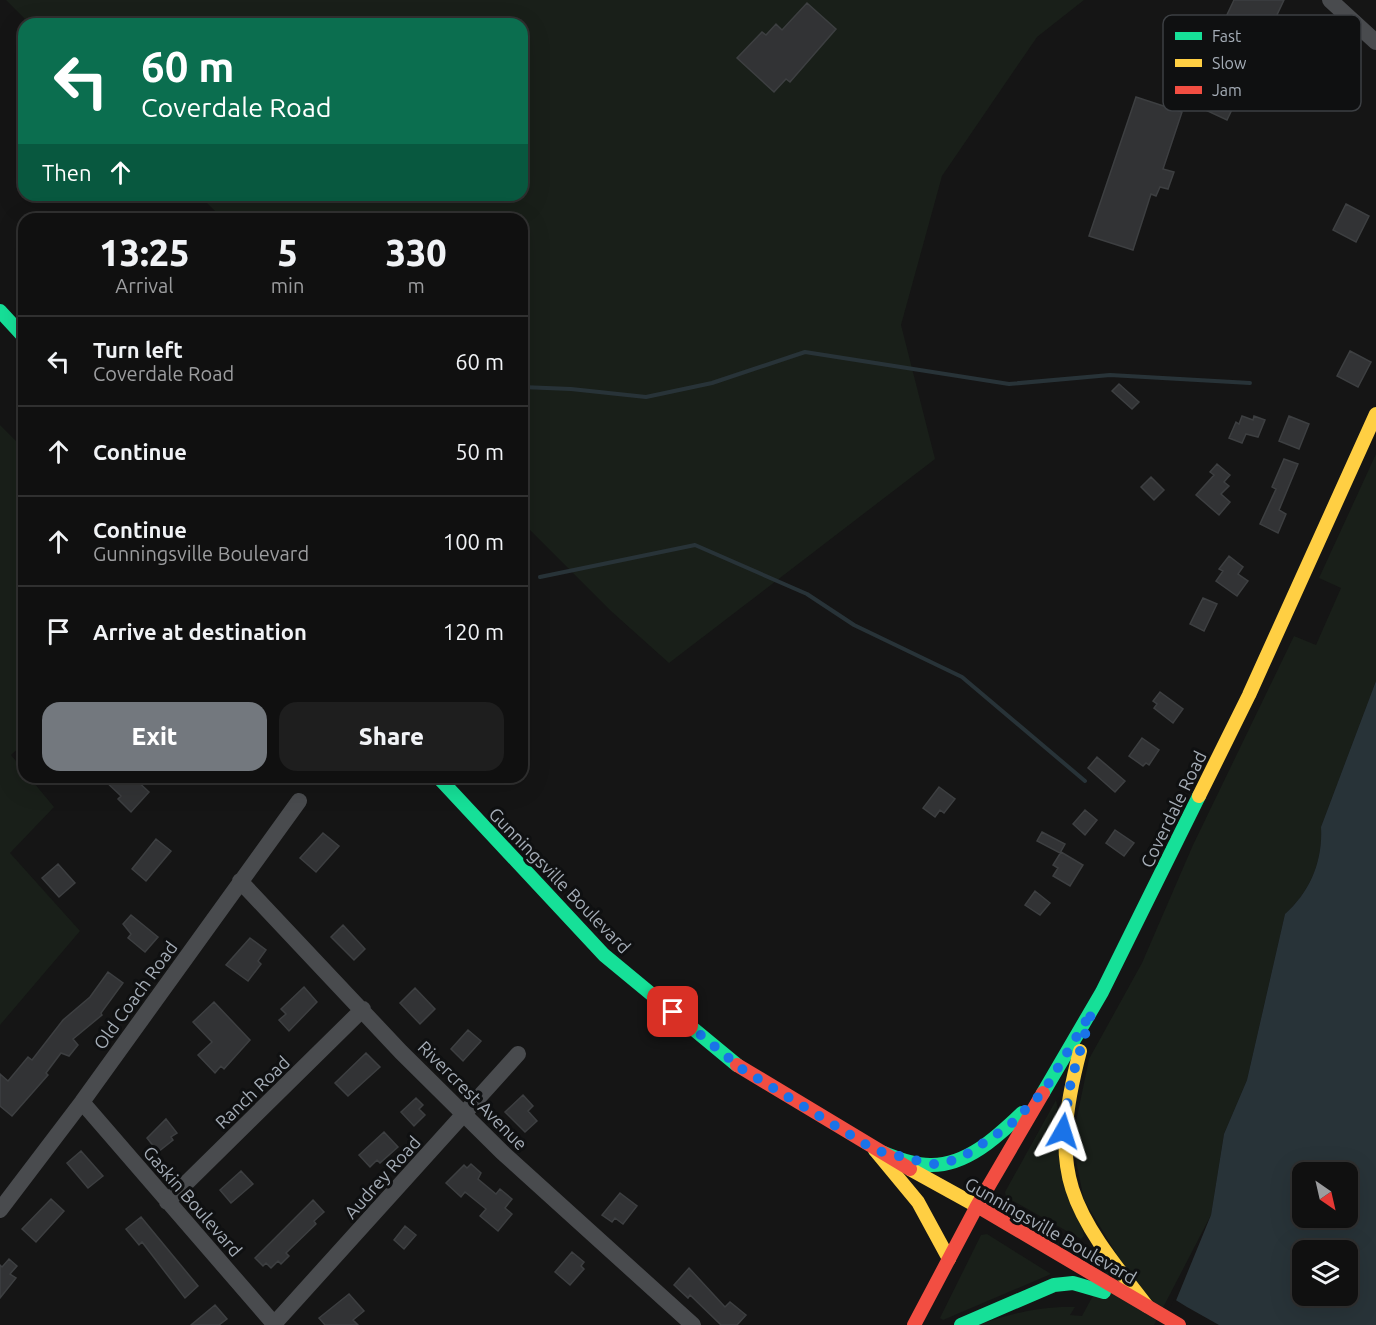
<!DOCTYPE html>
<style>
:root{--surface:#101010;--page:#1e1e1e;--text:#f1f3f6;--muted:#9c9d9f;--line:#303030;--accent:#73787e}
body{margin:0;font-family:Ubuntu,sans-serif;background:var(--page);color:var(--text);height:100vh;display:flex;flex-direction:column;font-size:22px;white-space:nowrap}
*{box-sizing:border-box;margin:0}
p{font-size:20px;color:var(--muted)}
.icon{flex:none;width:33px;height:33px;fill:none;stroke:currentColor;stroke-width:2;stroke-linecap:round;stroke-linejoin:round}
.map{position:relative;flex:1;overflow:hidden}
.sheet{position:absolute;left:18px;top:213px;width:510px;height:570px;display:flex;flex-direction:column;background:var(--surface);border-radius:18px;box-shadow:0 6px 24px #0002,0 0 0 2px var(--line)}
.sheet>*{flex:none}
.banner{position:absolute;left:18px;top:18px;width:510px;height:183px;border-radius:18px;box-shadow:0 6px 24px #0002,0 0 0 2px var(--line);background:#0b6e4f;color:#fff;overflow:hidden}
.needle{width:39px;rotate:146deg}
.controls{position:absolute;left:1292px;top:1162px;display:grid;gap:12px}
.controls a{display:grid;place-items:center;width:66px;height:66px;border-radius:12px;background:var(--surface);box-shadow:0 6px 24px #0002,0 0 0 2px var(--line);font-size:30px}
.pin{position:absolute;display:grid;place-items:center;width:51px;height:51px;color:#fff;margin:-26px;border-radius:12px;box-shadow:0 3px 9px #0006}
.me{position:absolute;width:66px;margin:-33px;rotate:6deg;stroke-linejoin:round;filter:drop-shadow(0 0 4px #0008)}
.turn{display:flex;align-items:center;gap:21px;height:126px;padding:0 24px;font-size:27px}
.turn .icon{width:78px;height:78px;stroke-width:2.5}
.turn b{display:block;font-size:42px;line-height:51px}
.then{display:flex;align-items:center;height:57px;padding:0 24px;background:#0003;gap:12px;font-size:22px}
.eta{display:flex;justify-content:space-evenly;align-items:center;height:102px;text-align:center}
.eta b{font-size:36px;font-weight:800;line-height:42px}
.action{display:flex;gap:12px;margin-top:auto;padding:12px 24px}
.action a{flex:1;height:69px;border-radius:18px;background:var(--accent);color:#fff;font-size:24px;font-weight:800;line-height:69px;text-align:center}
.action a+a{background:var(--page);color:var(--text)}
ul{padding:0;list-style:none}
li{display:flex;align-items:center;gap:18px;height:90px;padding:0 24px;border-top:2px solid var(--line)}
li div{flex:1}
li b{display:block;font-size:22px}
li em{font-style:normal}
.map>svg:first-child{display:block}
</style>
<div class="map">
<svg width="1376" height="1325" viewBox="0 0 1376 1325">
<rect width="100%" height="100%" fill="#151515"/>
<path fill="#191f19" d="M6,0H1084L1037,37L942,176L901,325L935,459L669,663L611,611L522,522V219H223L199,195H522V24H30Z
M0,425L24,449V743L11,755L24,771V777H29L54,807L10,853L80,931L0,1025Z
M1376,454V681L1321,827C1323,861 1310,892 1285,914L1247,1080L1224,1134L1211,1215L1154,1325H977C1011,1314 1038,1306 1075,1307L1070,1315L1082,1316L1116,1253L1084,1200L1072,1141L1089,1059L1142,963L1193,845L1294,636L1316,645L1341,588L1319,578Z
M1056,1100L1084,1236L1081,1239L1006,1197L1005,1192Z
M987,1234L1051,1274L943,1320L940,1318L981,1235Z"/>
<path fill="#283338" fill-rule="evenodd" d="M1376,681V1325H1166L1211,1215L1224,1134L1247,1080L1285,914C1310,892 1323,861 1321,827ZM1302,1173H1347V1218H1302ZM1302,1251H1347V1296H1302Z"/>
<path fill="#151515" d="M1174,1299L1187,1307L1219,1325H1163Z"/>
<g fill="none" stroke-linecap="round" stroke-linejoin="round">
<path stroke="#283338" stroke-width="4" d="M522,387L571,389L646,397L712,383L805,352L1009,384L1110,375L1250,383
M540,577L695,545L807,594L854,625L962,677L1085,781"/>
</g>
<path fill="#323335" stroke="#3d3f41" stroke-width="1.5" d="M1234,0H1284L1227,120L1186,101Z
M807,3L836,29L790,82L786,79L774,92L737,58L762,32L766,35L776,24L782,30Z
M1136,97L1182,112L1163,169L1174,172L1168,189L1160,187L1156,196L1151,194L1133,250L1089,236Z
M1346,204L1369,216L1356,242L1333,230Z
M1350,351L1371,362L1358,387L1337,376Z
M1119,384L1139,402L1132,409L1112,391Z
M1242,416L1253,420L1254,416L1265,420L1258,437L1246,434L1242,443L1229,438L1236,422L1239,424Z
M1289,416L1309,424L1299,449L1279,441Z
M1284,459L1298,464L1279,510L1286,514L1278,533L1260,524L1276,489L1272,487Z
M1217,464L1230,475L1224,482L1229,486L1221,494L1230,502L1219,515L1196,495L1214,475L1210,472Z
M1151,477L1164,490L1154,500L1141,487Z
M1229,556L1243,567L1238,574L1248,581L1237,596L1216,581L1223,571L1219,569Z
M1203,598L1217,604L1204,631L1190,624Z
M1160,692L1183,709L1173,723L1154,708L1157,704L1153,701Z
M1142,738L1159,750L1149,765L1146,763L1143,766L1129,756Z
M1097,757L1125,781L1115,792L1088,768Z
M101,777H133L149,792L131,812L118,799L121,796Z
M939,787L955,799L944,813L940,810L935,817L923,808Z
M1085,810L1097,820L1085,835L1073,824Z
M1115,830L1134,843L1124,856L1106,843Z
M1042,832L1065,844L1060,853L1037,841Z
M323,833L339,846L316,872L300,858Z
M156,839L171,851L146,881L132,869Z
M1061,852L1083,865L1070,886L1053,876L1058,868L1053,865Z
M58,864L75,883L59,897L42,878Z
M1035,891L1050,903L1040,915L1025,905Z
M131,915L158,937L145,952L128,938L131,934L123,924Z
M343,925L365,949L354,960L331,937Z
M250,938L266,950L258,961L261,964L248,981L226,965Z
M108,972L123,983L101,1013L102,1015L73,1039L78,1045L69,1056L61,1053L46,1073L48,1075L12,1116L0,1106V1074L8,1081L28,1057L32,1060L63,1020L90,997Z
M304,987L317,1002L289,1031L279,1020L286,1014L281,1009Z
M415,988L435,1009L420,1024L400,1003Z
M214,1002L250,1040L224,1069L221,1066L215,1073L198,1055L212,1042L193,1022Z
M468,1030L481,1041L463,1061L451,1049Z
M366,1053L380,1067L348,1096L335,1083Z
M523,1095L533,1106L528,1111L537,1121L525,1132L505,1112Z
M416,1098L423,1105L419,1109L425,1115L414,1126L401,1112Z
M166,1119L177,1133L171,1137L173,1140L158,1152L147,1138Z
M384,1132L398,1147L380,1163L377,1160L370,1167L359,1155Z
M81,1151L103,1176L88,1188L67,1163Z
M471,1164L481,1173L478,1179L496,1194L500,1189L512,1199L505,1208L512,1214L498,1231L480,1216L486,1209L465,1192L461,1197L446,1183L464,1165L467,1168Z
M241,1171L253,1184L231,1203L220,1190Z
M620,1193L637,1206L623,1224L615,1218L612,1222L602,1215Z
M51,1199L64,1211L36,1242L22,1229Z
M313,1200L324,1212L314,1221L316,1224L286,1253L289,1256L281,1264L278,1261L271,1268L266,1263L263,1266L255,1258Z
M141,1217L198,1286L185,1298L142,1242L139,1245L126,1229Z
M405,1226L416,1235L404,1249L394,1240Z
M572,1252L584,1262L581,1266L584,1269L570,1285L555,1272Z
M9,1259L17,1266L10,1274L16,1278L0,1298V1265L2,1267Z
M689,1268L725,1307L730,1302L746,1315L737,1325H721L690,1295L688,1298L674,1285Z
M349,1294L364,1311L353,1320L358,1325H325L319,1318Z
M215,1305L227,1319L219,1325H191Z"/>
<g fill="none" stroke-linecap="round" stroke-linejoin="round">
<path stroke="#494b4e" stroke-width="16" d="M1330,0L1376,42
M240,881L401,1052L502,1152L693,1325
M82,1102L275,1325
M167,1202L363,1009
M0,1210L82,1102L299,801
M274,1324L518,1054"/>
<path stroke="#16e098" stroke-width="14" d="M0,311L24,337
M438,777L604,955L737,1065
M1043,1093L1102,992L1199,796
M875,1150C893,1156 911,1165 930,1165C966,1166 997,1137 1022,1113
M961,1325L1054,1285L1073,1283L1104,1292"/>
<path stroke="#ffcf43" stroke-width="14" d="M1199,796L1249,695L1376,414
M1080,1051C1047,1177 1070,1208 1147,1306
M875,1150L918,1202L949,1259
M910,1169L977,1206"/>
<path stroke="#f24e42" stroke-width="14" d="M737,1065L910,1169
M977,1206L1179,1325
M914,1325L977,1206L1043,1093"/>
</g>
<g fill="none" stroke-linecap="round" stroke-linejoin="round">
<path stroke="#1a73e8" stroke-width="10" stroke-dasharray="0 18" d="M673,1012L742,1069L875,1150L930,1164H943L964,1156L1009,1126L1044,1091L1092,1011L1071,1081L1063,1131"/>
</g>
<g text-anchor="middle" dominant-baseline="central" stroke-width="6" stroke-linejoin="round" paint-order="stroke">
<g font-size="18" fill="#a5adb7" stroke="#0f1011">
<text transform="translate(1173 809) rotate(-64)">Coverdale Road</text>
<text transform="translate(560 880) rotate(46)">Gunningsville Boulevard</text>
<text transform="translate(135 995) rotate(-54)">Old Coach Road</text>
<text transform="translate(252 1092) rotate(-44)">Ranch Road</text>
<text transform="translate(473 1095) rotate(45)">Rivercrest Avenue</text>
<text transform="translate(382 1177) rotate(-48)">Audrey Road</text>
<text transform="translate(193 1201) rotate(49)">Gaskin Boulevard</text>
<text transform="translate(1051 1230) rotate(30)">Gunningsville Boulevard</text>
</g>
</g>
<rect x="1163" y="15" width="198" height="96" rx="9" fill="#0f1011" stroke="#3c3f43" stroke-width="1.5"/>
<rect x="1175" y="32" width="27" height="8" fill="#16e098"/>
<rect x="1175" y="59" width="27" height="8" fill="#ffcf43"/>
<rect x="1175" y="86" width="27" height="8" fill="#f24e42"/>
<g font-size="16" fill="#a5adb7">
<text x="1212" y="42">Fast</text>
<text x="1212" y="69">Slow</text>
<text x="1212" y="96">Jam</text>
</g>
</svg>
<div class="controls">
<a><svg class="needle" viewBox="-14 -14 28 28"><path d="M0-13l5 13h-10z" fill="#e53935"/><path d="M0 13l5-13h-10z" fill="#9c9d9f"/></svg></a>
<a><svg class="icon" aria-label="layers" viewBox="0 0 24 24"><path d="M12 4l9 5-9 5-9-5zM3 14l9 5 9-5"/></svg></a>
</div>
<div class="pin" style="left:673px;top:1012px;background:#d93025"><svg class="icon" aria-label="arrive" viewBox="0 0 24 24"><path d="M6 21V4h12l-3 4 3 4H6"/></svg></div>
<svg class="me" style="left:1063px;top:1131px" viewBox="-20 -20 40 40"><path d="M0-17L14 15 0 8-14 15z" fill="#1a73e8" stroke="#fff" stroke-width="4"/></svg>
<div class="banner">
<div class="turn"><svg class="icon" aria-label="left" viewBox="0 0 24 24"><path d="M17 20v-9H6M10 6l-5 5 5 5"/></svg><div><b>60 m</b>Coverdale Road</div></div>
<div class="then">Then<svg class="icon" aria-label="ahead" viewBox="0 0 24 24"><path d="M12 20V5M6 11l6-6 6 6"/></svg></div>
</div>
<section class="sheet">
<div class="eta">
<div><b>13:25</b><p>Arrival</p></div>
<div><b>5</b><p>min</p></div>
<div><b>330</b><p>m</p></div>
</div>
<ul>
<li><svg class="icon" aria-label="left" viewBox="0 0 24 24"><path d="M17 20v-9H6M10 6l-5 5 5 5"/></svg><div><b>Turn left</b><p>Coverdale Road</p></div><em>60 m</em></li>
<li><svg class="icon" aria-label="ahead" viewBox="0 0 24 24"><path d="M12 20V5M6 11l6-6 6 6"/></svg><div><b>Continue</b></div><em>50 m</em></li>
<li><svg class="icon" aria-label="ahead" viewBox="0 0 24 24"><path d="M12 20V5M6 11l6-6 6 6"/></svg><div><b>Continue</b><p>Gunningsville Boulevard</p></div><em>100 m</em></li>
<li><svg class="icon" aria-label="arrive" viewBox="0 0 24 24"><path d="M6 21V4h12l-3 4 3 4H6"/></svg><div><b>Arrive at destination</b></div><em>120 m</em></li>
</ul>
<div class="action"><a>Exit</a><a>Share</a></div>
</section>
</div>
